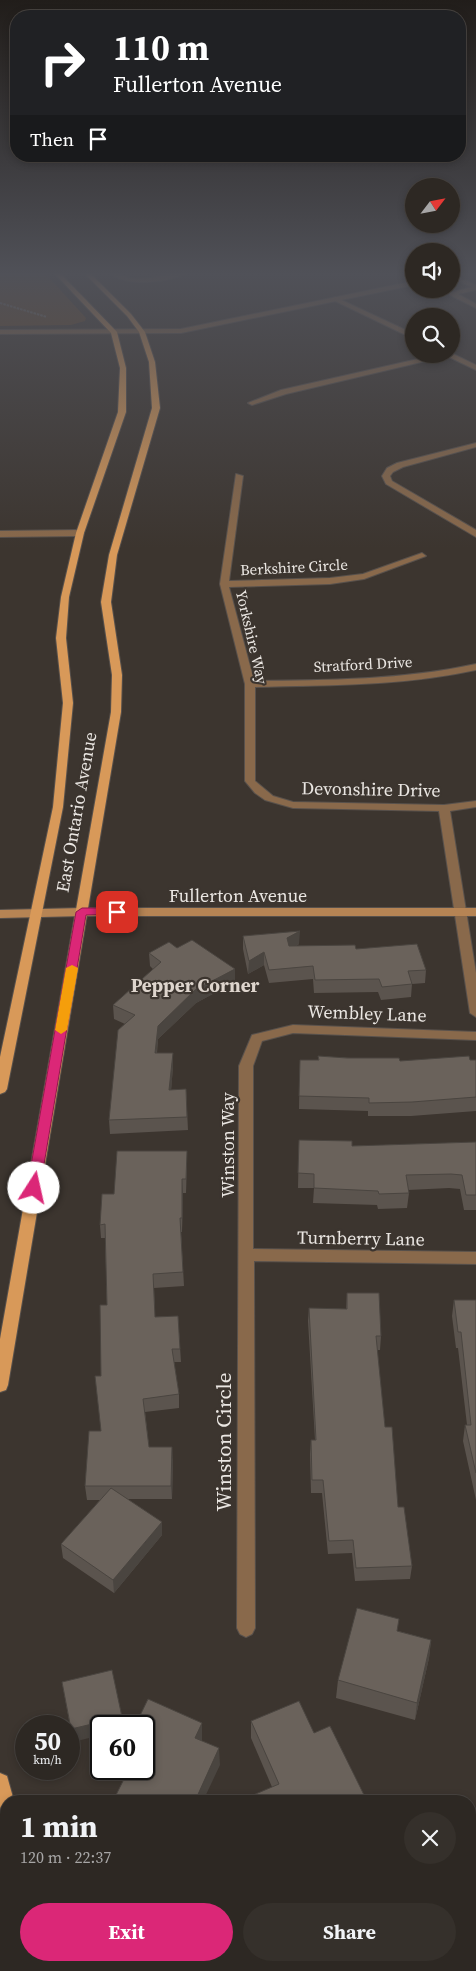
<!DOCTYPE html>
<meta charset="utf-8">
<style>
:root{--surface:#2d2823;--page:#35302b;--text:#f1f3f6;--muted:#a7a6a6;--line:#484441;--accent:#db2777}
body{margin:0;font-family:"Source Serif 4",serif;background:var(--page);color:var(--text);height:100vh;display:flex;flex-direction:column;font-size:19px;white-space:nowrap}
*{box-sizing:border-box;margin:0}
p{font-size:16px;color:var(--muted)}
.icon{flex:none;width:28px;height:28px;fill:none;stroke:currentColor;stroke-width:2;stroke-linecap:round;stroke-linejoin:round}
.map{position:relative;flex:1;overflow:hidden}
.panel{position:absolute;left:0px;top:1795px;width:476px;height:176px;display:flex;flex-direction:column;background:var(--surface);border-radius:20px 20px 0 0;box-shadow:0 2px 8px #0003,0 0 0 1px var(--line)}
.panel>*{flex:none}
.guide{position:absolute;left:10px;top:10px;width:456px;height:152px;border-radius:20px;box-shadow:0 2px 8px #0003,0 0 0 1px var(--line);background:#202124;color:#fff;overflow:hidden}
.needle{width:32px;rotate:58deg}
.fabs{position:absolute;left:405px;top:178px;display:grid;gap:10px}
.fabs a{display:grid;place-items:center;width:55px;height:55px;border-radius:50%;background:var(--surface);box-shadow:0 2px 8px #0003,0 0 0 1px var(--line);font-size:25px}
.speed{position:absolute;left:15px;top:1715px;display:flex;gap:10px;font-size:25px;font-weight:700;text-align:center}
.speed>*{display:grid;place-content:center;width:65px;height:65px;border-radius:50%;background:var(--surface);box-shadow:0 2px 8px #0003,0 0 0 1px var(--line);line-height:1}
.speed small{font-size:12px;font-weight:400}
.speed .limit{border:2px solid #111;border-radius:8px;background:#fff;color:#111}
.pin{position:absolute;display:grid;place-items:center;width:42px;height:42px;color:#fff;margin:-21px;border-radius:10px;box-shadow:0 2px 8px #0006}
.me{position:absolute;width:55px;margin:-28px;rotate:10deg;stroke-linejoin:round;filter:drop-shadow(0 0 4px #0008)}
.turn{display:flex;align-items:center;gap:18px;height:105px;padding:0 20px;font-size:22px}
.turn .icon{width:65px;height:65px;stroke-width:2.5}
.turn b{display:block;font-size:35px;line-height:42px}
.then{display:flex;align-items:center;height:48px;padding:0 20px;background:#0003;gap:10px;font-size:19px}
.round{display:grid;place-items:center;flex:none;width:52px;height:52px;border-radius:26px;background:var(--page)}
.overview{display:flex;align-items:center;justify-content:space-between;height:85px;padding:0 20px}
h1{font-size:30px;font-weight:700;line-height:38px}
.cta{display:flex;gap:10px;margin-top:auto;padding:10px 20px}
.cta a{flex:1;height:58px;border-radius:30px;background:var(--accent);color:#fff;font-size:20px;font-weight:700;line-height:58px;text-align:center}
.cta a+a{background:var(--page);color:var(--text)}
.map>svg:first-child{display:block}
</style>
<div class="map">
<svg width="476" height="1971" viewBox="0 0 476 1971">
<rect width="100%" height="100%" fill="#3c352f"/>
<path fill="#684624" d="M0,272H44L86,318L85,321L71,325L0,326Z"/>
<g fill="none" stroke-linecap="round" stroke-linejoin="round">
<defs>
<path id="service" d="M451,274L476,285V290L458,294L476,304V308L450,295V293L472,287L451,278Z
M0,531L80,530L84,533L80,536L0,537Z"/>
<path id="minor" d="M109,272C119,272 126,279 136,279C154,280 170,272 188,272C169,283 126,288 109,272Z
M335,297L414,334V339L333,300Z
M451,353L476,365V370L447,356L286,394L252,405L248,403L281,390L440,354Z
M476,443V447L403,467L393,472L390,476L392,481L476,530V537L386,484L382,476L387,468L397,463Z
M236,474L243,476L229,581L330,578L363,574L422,553L426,556L364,579L330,584L229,587L254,681C329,680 403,680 476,664V670C403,686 329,685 255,687V781L273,796L293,802L444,805L476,801V807L450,811L476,973V1017L470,1013L439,811L293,808L265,800L255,793L245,781V684L220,584Z
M293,1025L476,1032V1040L293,1033L262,1041L253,1066V1249L476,1252V1264L254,1261L255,1628L252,1634L246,1637L240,1634L237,1628L239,1066L252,1035Z"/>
<path id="tertiary" d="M461,272H473L451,278V274Z
M414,281V285L181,333L0,334V330L181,329Z"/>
<path id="secondary" d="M82,908H476V916H82L0,918V910Z"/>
<path id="primary" d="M53,272H59L117,332L126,368V412L84,533L69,597L66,638L73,703L63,807L7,1089L5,1092L0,1094V1057L53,807L63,703L56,638L61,597L76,533L118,412L120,368L111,333Z
M83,272H89L131,314L145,332L155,362L160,408L117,555L111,602L122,675L121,712L8,1385L6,1390L0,1392V1339L111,712L112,675L101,602L109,555L152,408L149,362L139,332L127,316Z
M0,1773L7,1776L14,1801H6V1819L0,1817Z
M33,1965H55L57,1971H35Z"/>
</defs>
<use href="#service" stroke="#58514c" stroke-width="2"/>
<use href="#minor" stroke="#58514c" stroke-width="2"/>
<use href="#tertiary" stroke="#58514c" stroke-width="2"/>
<use href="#secondary" stroke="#58514c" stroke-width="2"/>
<use href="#primary" stroke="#58514c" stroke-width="2"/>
<path stroke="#7f7973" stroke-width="2" stroke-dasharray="2.5 1" stroke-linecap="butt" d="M0,303L47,317"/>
<use href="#service" fill="#89694b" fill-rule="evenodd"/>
<use href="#minor" fill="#89694b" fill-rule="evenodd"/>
<use href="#tertiary" fill="#89694b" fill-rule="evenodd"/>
<use href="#secondary" fill="#b68454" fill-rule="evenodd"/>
<use href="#primary" fill="#d89959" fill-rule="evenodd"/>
</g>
<path fill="#5b544e" d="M243,936L299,944L296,946L356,949L426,970L425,983L412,984L411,997L381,1000L378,992L314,993L313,979L269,983L264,965L248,974L243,949Z
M177,948L235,982L196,1003L158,1039L157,1053L173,1067L171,1090L186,1089L188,1130L110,1134L109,1120L125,1024L114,1019L113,1005L153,969L150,966L149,953Z
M318,1056L400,1061L476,1060V1111L411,1116H368V1111L299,1109L300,1060H318Z
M299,1140L352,1146L476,1142V1210H464L460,1189L449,1188L408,1190L409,1193L407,1208L378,1209L377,1205L313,1203L314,1188H298Z
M187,1151L186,1193H183L182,1232H181L184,1286L154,1288L155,1317L178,1316L181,1362H174L179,1394V1408L145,1412L149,1447L173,1460L172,1499H128L162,1535L114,1593L63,1558L61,1544L100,1500H87L85,1486L101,1431V1376L107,1305L105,1238H101L100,1225L114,1194Z
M347,1293L381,1336L380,1350H377L385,1427L398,1507L412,1566L410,1579L355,1581L352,1553L328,1554L322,1493H311L310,1454L311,1440H315L308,1321L309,1308L346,1309Z
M454,1300H476V1500L463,1441L465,1425H467L458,1348H456L452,1316Z
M398,1631L431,1640L429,1658L415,1720L336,1698L338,1680Z
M62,1682L122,1717L123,1726H101L73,1742Z
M251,1721L314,1733L367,1801L272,1787L251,1738Z
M281,1965H387L389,1969V1971H283L281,1967Z
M441,1965H470L476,1971H445Z"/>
<path fill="#4a4540" d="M300,931L299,944L287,951V938Z
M264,952V965L248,974L249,961Z
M235,969V982L196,1003L158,1039L155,1066V1053L158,1026L195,990Z
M173,1053V1067L170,1104L169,1090Z
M187,1151V1165L186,1193V1179Z
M182,1179L183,1193L182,1232Z
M172,1447L173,1460L172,1499L171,1486Z
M162,1522V1535L114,1593L113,1580Z
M431,1640L429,1658L415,1720L417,1703Z
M122,1717L123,1726H101V1735L73,1742L71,1729Z
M202,1723V1740L195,1755V1738Z
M219,1748L220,1765L203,1801H195Z"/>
<path fill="#6a625b" stroke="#4a4540" d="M300,931L287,938L289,946L355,945L356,949L417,944L426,970L408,971L412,984L382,987L379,979L315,980L313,966L269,970L264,952L249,961L243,936Z
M192,940L235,969L195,990L158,1026L155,1053H173L169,1090L186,1089L187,1117L109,1120L118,1030L135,1015L113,1005L161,962L149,953L169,942L177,948Z
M318,1056L347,1058H399L400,1061L469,1056L470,1060H476V1097L412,1102L369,1103V1098L299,1096L300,1060H319Z
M299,1140L352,1141V1146L476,1142V1195H466L462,1175L451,1174L406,1175L409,1193L379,1194L378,1191L314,1188V1174L298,1173Z
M117,1151H187L186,1179H182V1218H180L183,1272L153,1274L155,1317L178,1316L180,1349H172L179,1394L143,1399L149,1447H172L171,1486H85L89,1431H101L95,1376H101L100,1305H107L105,1224L100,1225L102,1194H114Z
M347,1293H379L381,1336H376L385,1427H392L398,1507H404L412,1566L356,1568L353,1540L329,1541L323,1480H312L311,1440H316L309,1308L347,1309Z
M454,1300H476V1473L465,1425H471L461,1332H458Z
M111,1488L162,1522L113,1580L61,1544Z
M357,1608L399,1619L397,1631L431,1640L417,1703L338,1680Z
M112,1670L122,1717L71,1729L62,1682Z
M148,1699L202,1723L195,1738L219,1748L195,1801H113L129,1769H144V1726H135Z
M299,1701L314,1733L330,1726L367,1801H239L279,1784L251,1721Z
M476,1870V1971H458L454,1965H470V1874Z
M242,1965H246L250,1971H234Z
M290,1965H387L389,1969L386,1971H293Z
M202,1968L204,1971H198Z"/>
<linearGradient id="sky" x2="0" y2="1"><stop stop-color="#211d1a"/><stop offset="0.5" stop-color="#505158"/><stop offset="1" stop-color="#505158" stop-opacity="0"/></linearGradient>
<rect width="476" height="548" fill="url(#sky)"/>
<path fill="#db2777" stroke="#8e194d" d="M117,908L123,912L121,914L86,915L40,1188L34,1193L27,1188L76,912L82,908Z"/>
<path fill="#f59e0b" d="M72,965L78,968L67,1030L61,1034L55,1030L66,968Z"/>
<g text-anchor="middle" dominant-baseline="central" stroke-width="4.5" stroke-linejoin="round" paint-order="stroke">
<g font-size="15" fill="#eae6e2" stroke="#3c352f">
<text transform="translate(294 567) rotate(-3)">Berkshire Circle</text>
<text transform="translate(252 637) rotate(77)">Yorkshire Way</text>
<text transform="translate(363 664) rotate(-3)">Stratford Drive</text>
</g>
<g font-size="18" fill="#eae6e2" stroke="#3c352f">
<text transform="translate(371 789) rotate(1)">Devonshire Drive</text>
<text transform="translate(76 812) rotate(-80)">East Ontario Avenue</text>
<text x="238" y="895">Fullerton Avenue</text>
<text transform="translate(367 1013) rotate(2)">Wembley Lane</text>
<text transform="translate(227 1145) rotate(-90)">Winston Way</text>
<text transform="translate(361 1238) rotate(1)">Turnberry Lane</text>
</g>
<g font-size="19" font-weight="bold" fill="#ded5cd" stroke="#3c352f">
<text x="195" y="985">Pepper Corner</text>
</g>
<g font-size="21" fill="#eae6e2" stroke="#3c352f">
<text transform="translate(223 1442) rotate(-90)">Winston Circle</text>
</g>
</g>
</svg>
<div class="fabs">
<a><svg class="needle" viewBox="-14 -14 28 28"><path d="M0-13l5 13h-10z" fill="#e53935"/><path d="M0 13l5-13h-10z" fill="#a7a6a6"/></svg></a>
<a><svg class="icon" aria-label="sound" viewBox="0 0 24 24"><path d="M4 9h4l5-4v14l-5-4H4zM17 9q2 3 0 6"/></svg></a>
<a><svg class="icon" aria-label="search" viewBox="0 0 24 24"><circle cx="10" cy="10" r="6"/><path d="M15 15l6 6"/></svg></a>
</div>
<div class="speed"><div>50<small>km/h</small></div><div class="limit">60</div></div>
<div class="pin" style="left:117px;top:912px;background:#d93025"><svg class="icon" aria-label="arrive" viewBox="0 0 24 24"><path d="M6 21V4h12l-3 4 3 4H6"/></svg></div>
<svg class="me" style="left:34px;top:1188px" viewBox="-20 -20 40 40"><circle r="19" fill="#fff"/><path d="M0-13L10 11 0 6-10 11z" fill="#db2777"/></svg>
<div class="guide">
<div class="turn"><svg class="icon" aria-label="right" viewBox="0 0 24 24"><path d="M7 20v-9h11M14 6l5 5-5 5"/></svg><div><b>110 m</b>Fullerton Avenue</div></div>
<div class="then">Then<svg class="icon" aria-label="arrive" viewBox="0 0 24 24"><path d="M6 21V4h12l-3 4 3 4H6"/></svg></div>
</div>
<section class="panel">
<div class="overview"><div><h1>1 min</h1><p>120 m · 22:37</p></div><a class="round"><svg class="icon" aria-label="close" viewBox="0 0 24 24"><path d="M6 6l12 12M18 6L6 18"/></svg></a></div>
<div class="cta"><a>Exit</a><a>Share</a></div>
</section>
</div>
